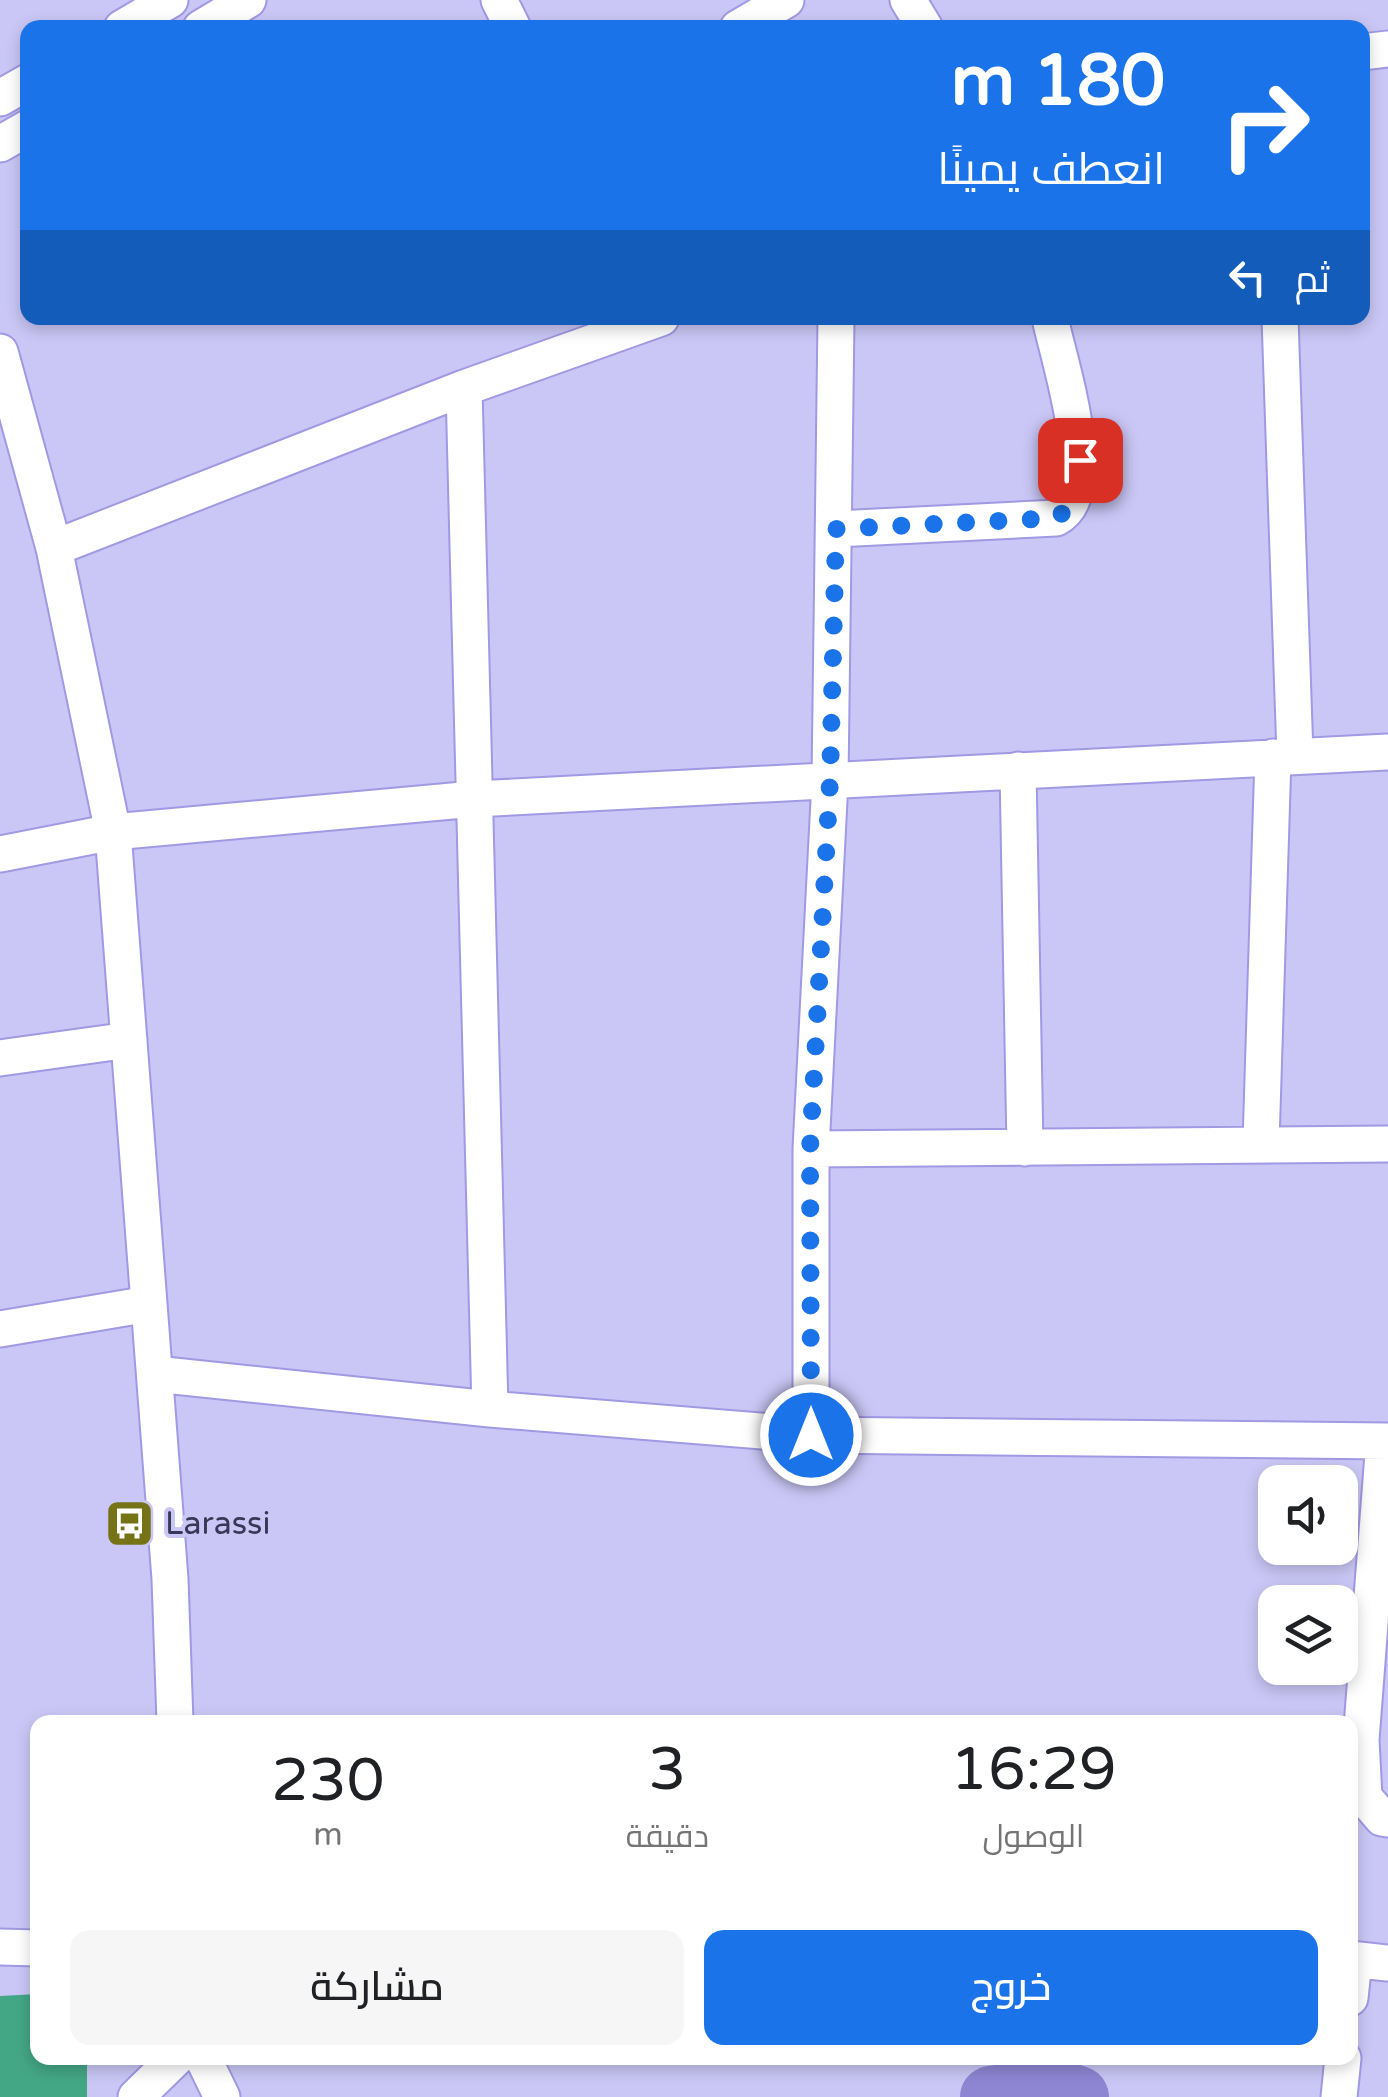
<!DOCTYPE html>
<html lang="ar">
<meta charset="utf-8">
<style>
:root{--surface:#fff;--page:#f6f6f6;--text:#202124;--muted:#757577;--accent:#1a73e8}
body{margin:0;font-family:"Varela Round",Cairo,sans-serif;background:var(--page);color:var(--text);direction:rtl;height:100vh;display:flex;flex-direction:column;font-size:38px;white-space:nowrap}
*{box-sizing:border-box;margin:0}
p{font-size:32px;color:var(--muted)}
.icon{flex:none;width:55px;height:55px;fill:none;stroke:currentColor;stroke-width:2;stroke-linecap:round;stroke-linejoin:round}
.map{position:relative;flex:1;overflow:hidden;direction:ltr}
.panel{position:absolute;left:30px;top:1715px;width:1328px;height:350px;display:flex;flex-direction:column;background:var(--surface);border-radius:20px;box-shadow:0 5px 15px #0003;direction:rtl}
.panel>*{flex:none}
.guide{position:absolute;left:20px;top:20px;width:1350px;height:305px;border-radius:20px;box-shadow:0 5px 15px #0003;direction:rtl;background:#1a73e8;color:#fff;overflow:hidden}
.controls{position:absolute;left:1258px;top:1465px;display:grid;gap:20px}
.controls a{display:grid;place-items:center;width:100px;height:100px;border-radius:20px;background:var(--surface);box-shadow:0 5px 15px #0003;font-size:50px}
.pin{position:absolute;display:grid;place-items:center;width:85px;height:85px;color:#fff;margin:-42px;border-radius:20px;box-shadow:0 5px 15px #0006}
.me{position:absolute;width:110px;margin:-55px;rotate:0deg;stroke-linejoin:round;filter:drop-shadow(0 0 8px #0008)}
.turn{display:flex;align-items:center;gap:35px;height:210px;padding:0 40px;font-size:45px}
.turn .icon{width:130px;height:130px;stroke-width:2.5}
.turn b{display:block;font-size:70px;line-height:85px}
.then{display:flex;align-items:center;height:95px;padding:0 40px;background:#0003;gap:20px;font-size:38px}
.eta{display:flex;justify-content:space-evenly;align-items:center;height:170px;text-align:center}
.eta b{font-size:60px;font-weight:600;line-height:70px}
.action{display:flex;gap:20px;margin-top:auto;padding:20px 40px}
.action a{flex:1;height:115px;border-radius:20px;background:var(--accent);color:#fff;font-size:40px;font-weight:600;line-height:115px;text-align:center}
.action a+a{background:var(--page);color:var(--text)}
.map>svg:first-child{display:block}
</style>
<div class="map">
<svg width="1388" height="2097" viewBox="0 0 1388 2097">
<rect width="100%" height="100%" fill="#cac7f6"/>
<g fill="none" stroke-linecap="round" stroke-linejoin="round">
<path stroke="#8e86d3" stroke-width="62" d="M991,2097L1051,2088L1078,2097"/>
</g>
<path fill="#43a785" d="M38,1994V2058H87V2097H0V1996Z"/>
<g fill="none" stroke-linecap="round" stroke-linejoin="round">
<defs>
<path id="minor" d="M499,0L513,28
M908,0L925,28
M122,28L170,0
M201,28L248,0
M738,28L786,0
M1362,52L1388,49
M0,98L28,82
M0,144L28,128
M1280,318L1295,755
M0,352L54,548L113,832L170,1579L175,1722
M464,388L490,1409
M836,529L1056,518C1104,494 1059,362 1050,318
M54,548L464,388L661,318
M1018,770L1025,1148
M0,854L113,832L474,799L1388,752
M0,1058L129,1040
M1261,1143L1273,757
M811,1149L1388,1144
M0,1329L149,1304
M155,1374L490,1409L811,1435L1388,1441
M811,1435V1149L830,781L836,318
M1384,1441L1361,1740L1364,1797L1382,1818L1388,1819
M0,1947L38,1948
M1350,1959L1388,1963
M1350,1998L1354,1960
M203,2058L222,2097
M136,2097L176,2058
M1339,2097L1343,2058"/>
</defs>
<use href="#minor" stroke="#a099e3" stroke-width="39"/>
<use href="#minor" stroke="#fff" stroke-width="35"/>
</g>
<g fill="none" stroke-linecap="round" stroke-linejoin="round">
<path stroke="#1a73e8" stroke-width="18" stroke-dasharray="0 32.4" d="M811,1435L810,1149L830,781L836,529L1056,518L1073,505L1080,460"/>
</g>
<defs>
<symbol id="bus-square" viewBox="-11 -11 22 22"><rect x="-9" y="-9" width="18" height="18" rx="4" fill="#767317" stroke="#cac7f6"/><path d="M-5-6H5V4H4V6H2V4H-2V6H-4V4H-5ZM-3.5-4V0h7V-4ZM-3.5 1.2v1.5H-2V1.2ZM2 1.2v1.5H3.5V1.2Z" fill="#fff"/></symbol>
</defs>
<g fill-rule="evenodd">
<use href="#bus-square" x="102" y="1496" width="55" height="55"/>
</g>
<g text-anchor="middle" dominant-baseline="central" stroke-width="8" stroke-linejoin="round" paint-order="stroke">
<g font-size="32" fill="#3a3756" stroke="#cac7f6" text-anchor="start">
<text x="165" y="1524">Larassi</text>
</g>
</g>
</svg>
<div class="controls">
<a><svg class="icon" aria-label="sound" viewBox="0 0 24 24"><path d="M4 9h4l5-4v14l-5-4H4zM17 9q2 3 0 6"/></svg></a>
<a><svg class="icon" aria-label="layers" viewBox="0 0 24 24"><path d="M12 4l9 5-9 5-9-5zM3 14l9 5 9-5"/></svg></a>
</div>
<div class="pin" style="left:1080px;top:460px;background:#d93025"><svg class="icon" aria-label="arrive" viewBox="0 0 24 24"><path d="M6 21V4h12l-3 4 3 4H6"/></svg></div>
<svg class="me" style="left:811px;top:1435px" viewBox="-20 -20 40 40"><circle r="17" fill="#1a73e8" stroke="#fff" stroke-width="3"/><path d="M0-11L8 9 0 5-8 9z" fill="#fff"/></svg>
<div class="guide">
<div class="turn"><svg class="icon" aria-label="right" viewBox="0 0 24 24"><path d="M7 20v-9h11M14 6l5 5-5 5"/></svg><div><b>180 m</b>انعطف يمينًا</div></div>
<div class="then">ثم<svg class="icon" aria-label="left" viewBox="0 0 24 24"><path d="M17 20v-9H6M10 6l-5 5 5 5"/></svg></div>
</div>
<section class="panel">
<div class="eta">
<div><b>16:29</b><p>الوصول</p></div>
<div><b>3</b><p>دقيقة</p></div>
<div><b>230</b><p>m</p></div>
</div>
<div class="action"><a>خروج</a><a>مشاركة</a></div>
</section>
</div>
